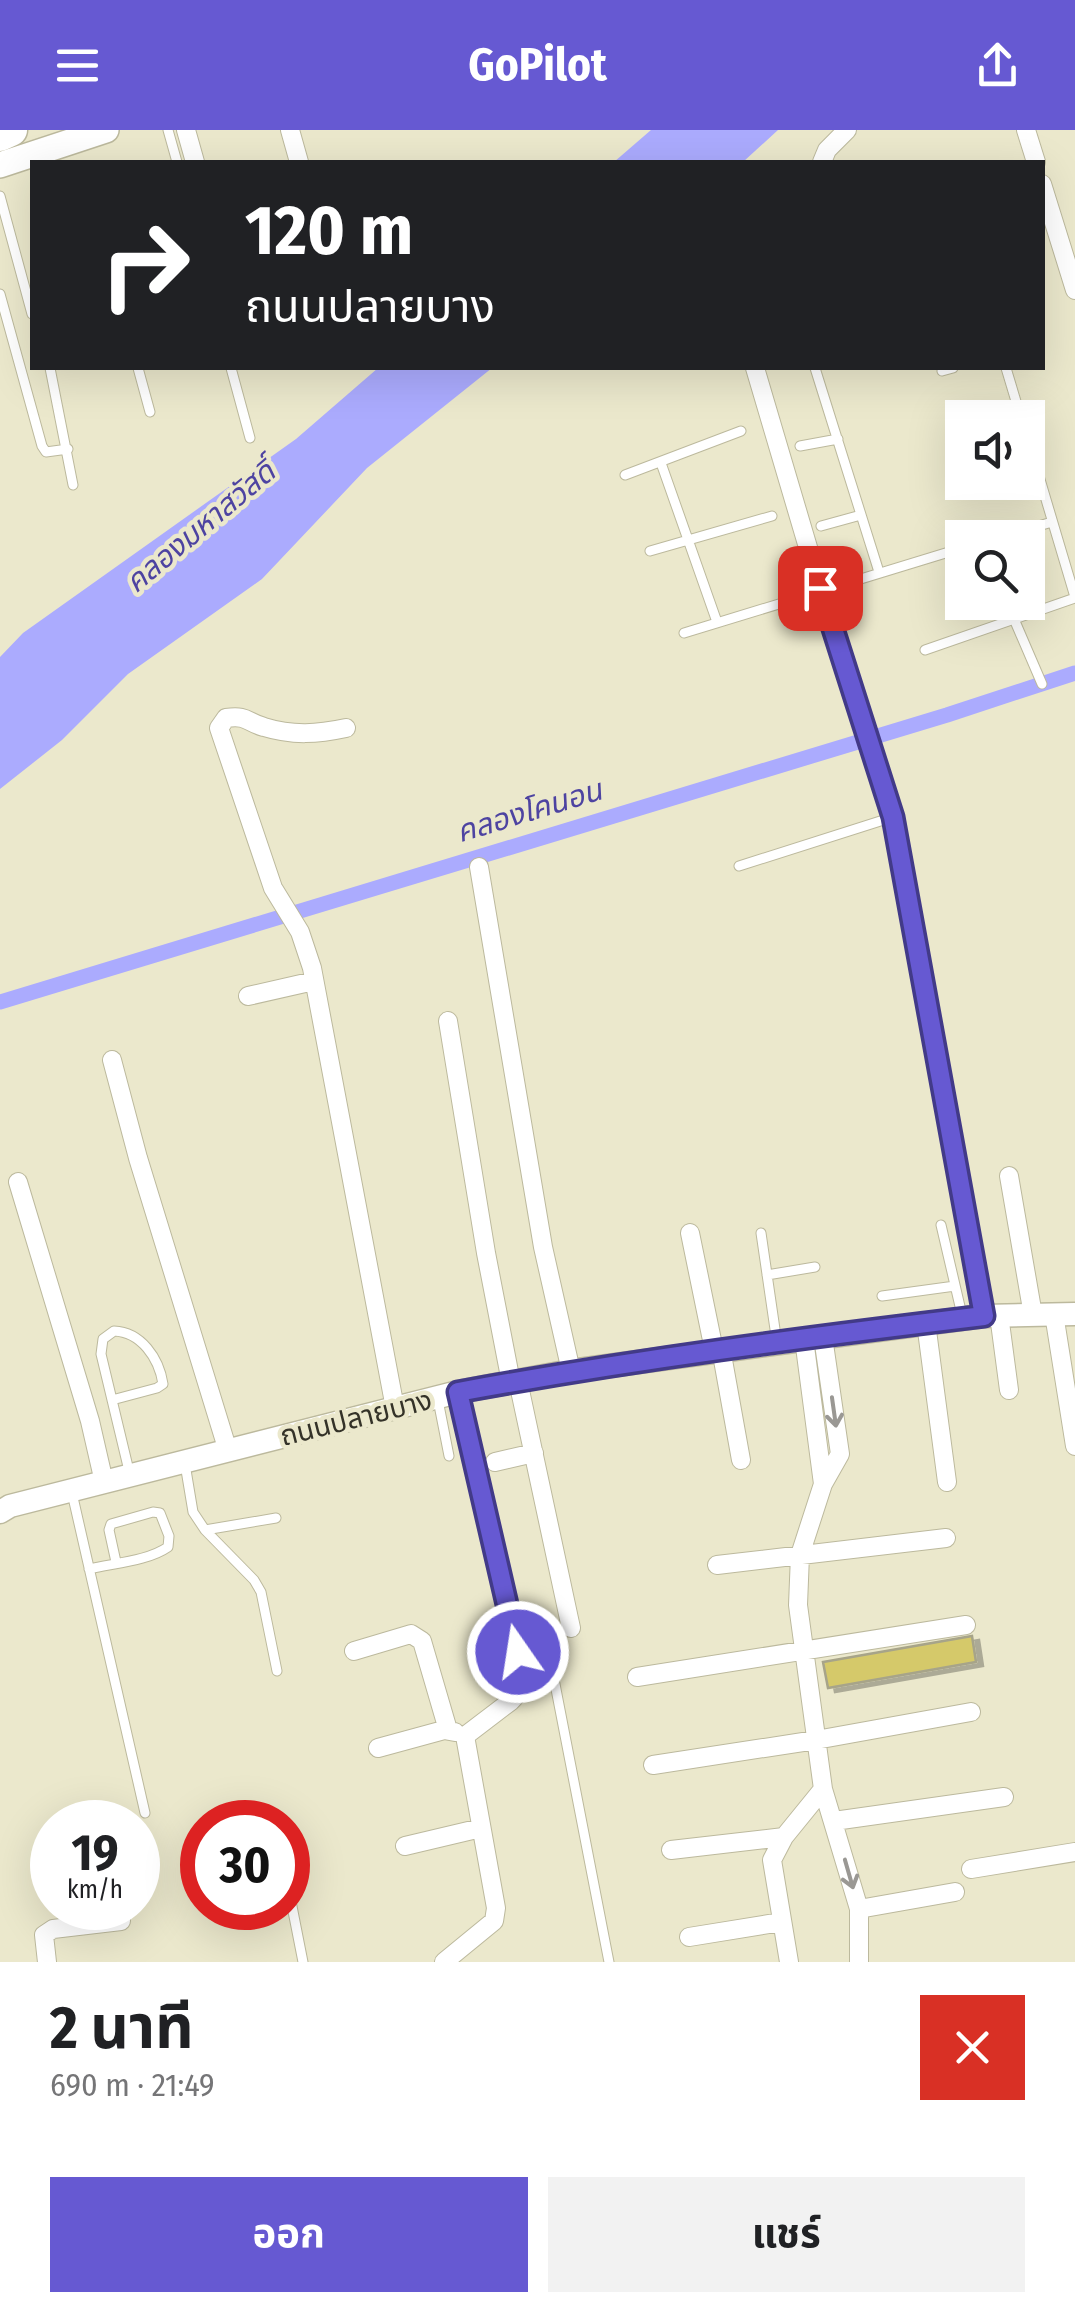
<!DOCTYPE html>
<html lang="th">
<meta charset="utf-8">
<style>
:root{--surface:#fff;--page:#f2f2f2;--text:#202124;--muted:#757577;--accent:#6659d2}
body{margin:0;font-family:"Fira Sans Condensed","Noto Sans Thai",sans-serif;background:var(--page);color:var(--text);height:100vh;display:flex;flex-direction:column;font-size:38px;white-space:nowrap}
*{box-sizing:border-box;margin:0}
p{font-size:32px;color:var(--muted)}
.icon{flex:none;width:55px;height:55px;fill:none;stroke:currentColor;stroke-width:2;stroke-linecap:round;stroke-linejoin:round}
.map{position:relative;height:1832px;overflow:hidden}
.side{display:flex;flex-direction:column;background:var(--surface);flex:1}
.side>*{flex:none}
.hud{position:absolute;left:30px;top:30px;width:1015px;height:210px;border-radius:0px;box-shadow:0 10px 40px #0002;background:#202124;color:#fff;overflow:hidden}
.fabs{position:absolute;left:945px;top:270px;display:grid;gap:20px}
.fabs a{display:grid;place-items:center;width:100px;height:100px;border-radius:0px;background:var(--surface);box-shadow:0 10px 40px #0002;font-size:50px}
.speed{position:absolute;left:30px;top:1670px;display:flex;gap:20px;font-size:50px;font-weight:700;text-align:center}
.speed>*{display:grid;place-content:center;width:130px;height:130px;border-radius:50%;background:var(--surface);box-shadow:0 10px 40px #0002;line-height:1}
.speed small{font-size:25px;font-weight:400}
.speed .limit{border:15px solid #d22;background:#fff;color:#111}
.pin{position:absolute;display:grid;place-items:center;width:85px;height:85px;color:#fff;margin:-42px;border-radius:20px;box-shadow:0 5px 15px #0006}
.me{position:absolute;width:110px;margin:-55px;rotate:347deg;stroke-linejoin:round;filter:drop-shadow(0 0 8px #0008)}
.turn{display:flex;align-items:center;gap:35px;height:210px;padding:0 50px;font-size:45px}
.turn .icon{width:130px;height:130px;stroke-width:2.5}
.turn b{display:block;font-size:70px;line-height:85px}
.round{display:grid;place-items:center;flex:none;width:105px;height:105px;border-radius:0px;background:var(--page)}
.summary{display:flex;align-items:center;justify-content:space-between;height:170px;padding:0 50px}
h1{font-size:60px;font-weight:700;line-height:75px}
.button{display:flex;gap:20px;margin-top:auto;padding:20px 50px}
.button a{flex:1;height:115px;border-radius:0px;background:var(--accent);color:#fff;font-size:40px;font-weight:700;line-height:115px;text-align:center}
.button a+a{background:var(--page);color:var(--text)}
header{display:flex;justify-content:space-between;align-items:center;height:130px;padding:0 50px;background:var(--accent);color:#fff;font-size:45px;font-weight:700}
.map>svg:first-child{display:block}
</style>
<header><svg class="icon" aria-label="menu" viewBox="0 0 24 24"><path d="M4 6h16M4 12h16M4 18h16"/></svg>GoPilot<svg class="icon" aria-label="share" viewBox="0 0 24 24"><path d="M12 15V3M7 8l5-5 5 5M5 13v7h14v-7"/></svg></header>
<div class="map">
<svg width="1075" height="1832" viewBox="0 0 1075 1832">
<defs>
<filter id="shadow"><feDropShadow dx="7" dy="4" stdDeviation="0" flood-color="#0004"/></filter>
</defs>
<rect width="100%" height="100%" fill="#ebe8cc"/>
<path fill="#ababfe" d="M651,0H778L743,32H614Z
M378,238H492L367,338L262,449L128,544L62,610L0,659V527L23,503L296,309Z"/>
<g fill="none" stroke-linecap="round" stroke-linejoin="round">
<path stroke="#ababfe" stroke-width="15" d="M0,872L947,585L1075,543"/>
</g>
<path fill="#d5c96b" stroke="#a7a489" stroke-width="2.5" filter="url(#shadow)" d="M972,1506L976,1532L828,1558L823,1532Z"/>
<g fill="none" stroke-linecap="round" stroke-linejoin="round">
<defs>
<path id="service" d="M168,0L177,32
M0,66L32,184
M0,164L42,316L46,322L68,319
M50,238L73,355
M138,238L150,282
M231,238L250,308
M815,238L879,442
M1006,238L1021,288
M942,241L953,238
M1028,309L1075,467
M800,316L838,309
M661,333L717,492
M625,345L741,301
M821,396L861,385
M998,408L1052,392
M650,421L772,386
M1014,489L1042,554
M684,503L962,418
M925,520L1075,468
M739,736L893,687
M941,1095L962,1185
M761,1103L777,1213
M767,1145L815,1137
M882,1166L955,1156
M112,1270L157,1258L163,1254C159,1228 141,1202 114,1201L103,1209L101,1224L130,1345
M438,1270L449,1326
M185,1334L193,1382L205,1400L254,1450L261,1462L277,1541
M72,1363L145,1683
M205,1400L276,1388
M89,1439C114,1433 148,1431 168,1417L169,1406L160,1383L153,1382L111,1394L109,1400L116,1432
M521,1540L546,1538L555,1554L609,1832
M288,1756L303,1832"/>
<path id="minor" d="M186,0L195,32
M290,0L299,32
M1026,0L1036,32
M822,32L827,20L847,0
M1042,54L1075,160
M755,238L838,519L893,687L983,1186
M346,598C318,604 293,606 264,597C246,592 248,585 226,588L219,598L273,758L300,802L312,838L395,1278
M479,737L543,1117L571,1241
M248,866L314,851
M448,891L486,1123L511,1252
M112,930L138,1028L228,1321
M1009,1046L1033,1185
M18,1052L90,1291L104,1352
M690,1103L714,1220
M1054,1184L1075,1316
M999,1185L1009,1260
M926,1193L947,1352
M823,1207L840,1324L823,1354L800,1425L798,1475L823,1659L859,1779V1832
M804,1209L823,1354
M721,1219L741,1330
M518,1251L571,1498
M495,1332L534,1323
M717,1435L946,1408
M354,1521L411,1504L422,1511L448,1600
M637,1547L966,1495
M378,1618L444,1600L455,1602
M653,1635L816,1610L971,1582
M834,1691L1004,1667
M405,1716L481,1698
M671,1720L784,1707
M971,1739L1075,1722
M859,1779L955,1762
M689,1807L781,1792
M47,1832L44,1805L53,1799L121,1791
M444,1832L494,1791L496,1778L465,1606L511,1571L524,1557L458,1262
M789,1832L772,1730L784,1707L823,1659"/>
<path id="tertiary" d="M0,1382L10,1376L458,1262L571,1241L983,1186L1075,1184"/>
<path id="secondary" d="M0,35L106,0"/>
<path id="motorway" d="M0,5L11,0"/>
</defs>
<use href="#service" stroke="#bcb99d" stroke-width="11"/>
<use href="#minor" stroke="#bcb99d" stroke-width="20"/>
<use href="#tertiary" stroke="#bcb99d" stroke-width="25"/>
<use href="#secondary" stroke="#bcb99d" stroke-width="28"/>
<use href="#motorway" stroke="#bcb99d" stroke-width="35"/>
<use href="#service" stroke="#fff" stroke-width="9"/>
<use href="#minor" stroke="#fff" stroke-width="18"/>
<use href="#tertiary" stroke="#fff" stroke-width="22"/>
<use href="#secondary" stroke="#fff" stroke-width="25"/>
<use href="#motorway" stroke="#fff" stroke-width="32"/>
</g>
<defs><path id="oneway-shaft" d="M-6 0H5M1.5-3L5.5 0L1.5 3" fill="none" stroke-width="1.6" stroke-linecap="round" stroke-linejoin="round" transform="scale(2.5)"/></defs>
<g stroke="#9a9894">
<use href="#oneway-shaft" transform="translate(834 1282) rotate(82)"/>
<use href="#oneway-shaft" transform="translate(849 1744) rotate(74)"/>
</g>
<g fill="none" stroke-linecap="round" stroke-linejoin="round">
<defs>
<path id="route" d="M518,1522L458,1262C632,1230 808,1207 984,1186L893,687L820,458"/>
</defs>
<use href="#route" stroke="#423a88" stroke-width="25"/>
<use href="#route" stroke="#6659d2" stroke-width="18"/>
</g>
<g text-anchor="middle" dominant-baseline="central" stroke-width="9" stroke-linejoin="round" paint-order="stroke">
<g font-size="28" fill="#343228" stroke="#ebe8cc">
<text transform="translate(356 1288) rotate(-14)">ถนนปลายบาง</text>
</g>
<g font-size="30" font-style="italic" fill="#4d43a1" stroke="#ebe8cc">
<text transform="translate(200 397) rotate(-40)">คลองมหาสวัสดิ์</text>
<text transform="translate(529 681) rotate(-17)">คลองโคนอน</text>
</g>
</g>
</svg>
<div class="fabs">
<a><svg class="icon" aria-label="sound" viewBox="0 0 24 24"><path d="M4 9h4l5-4v14l-5-4H4zM17 9q2 3 0 6"/></svg></a>
<a><svg class="icon" aria-label="search" viewBox="0 0 24 24"><circle cx="10" cy="10" r="6"/><path d="M15 15l6 6"/></svg></a>
</div>
<div class="speed"><div>19<small>km/h</small></div><div class="limit">30</div></div>
<div class="pin" style="left:820px;top:458px;background:#d93025"><svg class="icon" aria-label="arrive" viewBox="0 0 24 24"><path d="M6 21V4h12l-3 4 3 4H6"/></svg></div>
<svg class="me" style="left:518px;top:1522px" viewBox="-20 -20 40 40"><circle r="17" fill="#6659d2" stroke="#fff" stroke-width="3"/><path d="M0-11L8 9 0 5-8 9z" fill="#fff"/></svg>
<div class="hud">
<div class="turn"><svg class="icon" aria-label="right" viewBox="0 0 24 24"><path d="M7 20v-9h11M14 6l5 5-5 5"/></svg><div><b>120 m</b>ถนนปลายบาง</div></div>
</div>
</div>
<section class="side">
<div class="summary"><div><h1>2 นาที</h1><p>690 m · 21:49</p></div><a class="round" style="background:#d93025;color:#fff"><svg class="icon" aria-label="close" viewBox="0 0 24 24"><path d="M6 6l12 12M18 6L6 18"/></svg></a></div>
<div class="button"><a>ออก</a><a>แชร์</a></div>
</section>
